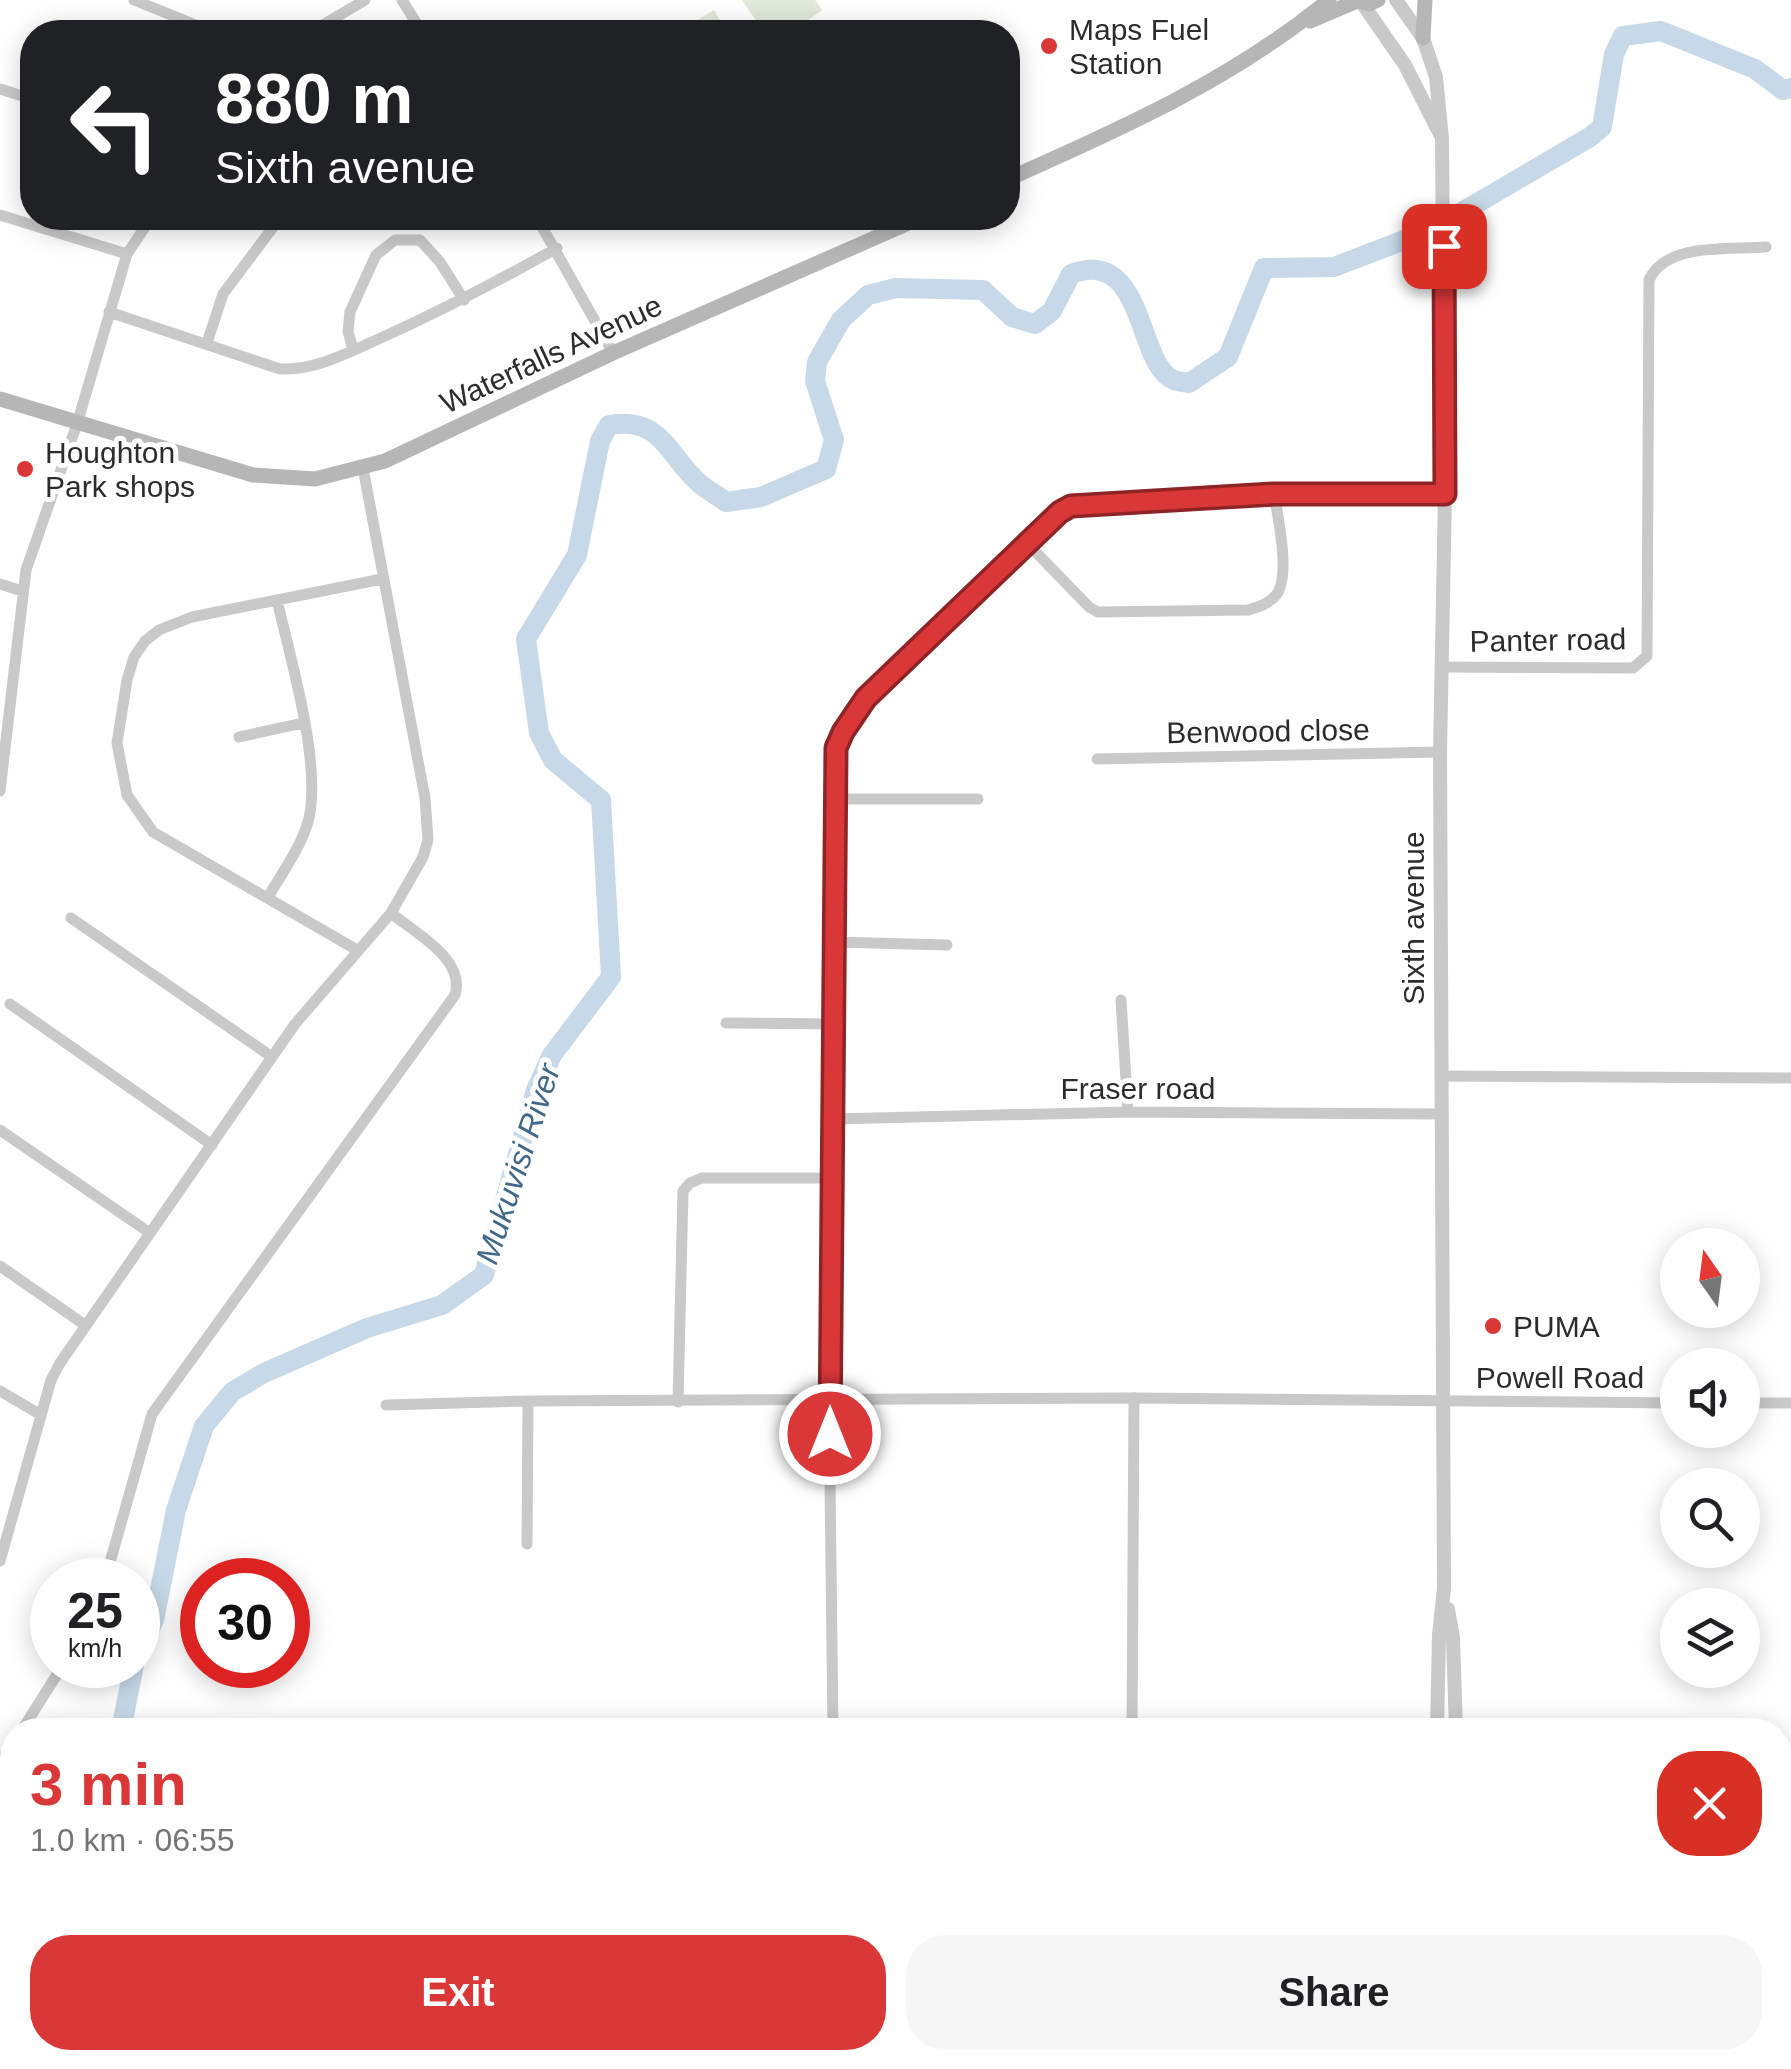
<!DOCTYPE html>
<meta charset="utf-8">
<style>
:root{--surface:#fff;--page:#f6f6f6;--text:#202124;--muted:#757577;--accent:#da3739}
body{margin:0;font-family:Arial,sans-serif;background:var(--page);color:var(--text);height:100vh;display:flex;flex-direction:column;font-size:38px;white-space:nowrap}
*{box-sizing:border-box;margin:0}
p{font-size:32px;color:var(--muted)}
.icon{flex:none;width:55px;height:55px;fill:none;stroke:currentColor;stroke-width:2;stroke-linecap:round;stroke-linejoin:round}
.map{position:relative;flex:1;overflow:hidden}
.sheet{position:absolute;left:0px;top:1718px;width:1792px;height:352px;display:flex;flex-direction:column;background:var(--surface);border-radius:40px 40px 0 0;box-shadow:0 5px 25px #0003}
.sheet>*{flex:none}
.banner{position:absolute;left:20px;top:20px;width:1000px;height:210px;border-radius:40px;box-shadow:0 5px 25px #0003;background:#202124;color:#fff;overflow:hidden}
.needle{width:65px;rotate:346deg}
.buttons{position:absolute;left:1660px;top:1228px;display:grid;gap:20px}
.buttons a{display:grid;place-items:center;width:100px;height:100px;border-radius:50%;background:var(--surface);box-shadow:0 5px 25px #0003;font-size:50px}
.speed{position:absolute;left:30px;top:1558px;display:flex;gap:20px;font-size:50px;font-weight:700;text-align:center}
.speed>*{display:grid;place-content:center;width:130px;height:130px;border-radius:50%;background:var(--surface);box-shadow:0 5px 25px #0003;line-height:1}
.speed small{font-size:25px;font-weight:400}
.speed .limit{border:15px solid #d22;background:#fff;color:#111}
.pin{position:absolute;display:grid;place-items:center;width:85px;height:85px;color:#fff;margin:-42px;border-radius:20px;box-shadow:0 5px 15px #0006}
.me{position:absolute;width:110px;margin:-55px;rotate:0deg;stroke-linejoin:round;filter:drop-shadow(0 0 8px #0008)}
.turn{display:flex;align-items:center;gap:35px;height:210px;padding:0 30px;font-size:45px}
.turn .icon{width:130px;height:130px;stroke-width:2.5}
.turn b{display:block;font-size:70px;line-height:85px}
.round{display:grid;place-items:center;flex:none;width:105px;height:105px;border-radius:40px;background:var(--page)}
.summary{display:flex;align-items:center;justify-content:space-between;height:170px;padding:0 30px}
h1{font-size:60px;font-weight:700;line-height:75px;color:var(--accent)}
.button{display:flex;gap:20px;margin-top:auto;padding:20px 30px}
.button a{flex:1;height:115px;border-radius:40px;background:var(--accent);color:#fff;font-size:40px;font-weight:700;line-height:115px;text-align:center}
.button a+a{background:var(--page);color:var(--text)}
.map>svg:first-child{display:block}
</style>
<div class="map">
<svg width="1791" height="2069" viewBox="0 0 1791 2069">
<rect width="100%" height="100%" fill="#fff"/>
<path fill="#e1e9da" d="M742,0H815L822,10L791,32H764Z
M714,10L727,32H678Z"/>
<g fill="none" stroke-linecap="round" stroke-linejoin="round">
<path stroke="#c7d9e8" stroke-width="20" d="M138,1655L154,1620L176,1510L204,1426L232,1392L264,1373L367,1328L442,1305L484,1275L536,1090L552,1055L611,977L601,800L553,760L539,733L526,639L577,555L600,441L609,425C662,416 667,455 699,483C707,490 717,495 726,502L761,497L826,469L834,440L815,381L817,362L841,320L868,295L896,288L983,290L1012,317L1035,324L1052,311L1071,274C1146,246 1136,366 1174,380C1179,382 1184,382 1189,383L1228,357L1264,268L1334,267L1433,229L1590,137L1602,127L1614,54L1623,36L1661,31L1755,69L1783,90L1791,88
M121,1730L134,1665
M0,1975L12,1974"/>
<path stroke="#c9c9c9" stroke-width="11" d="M134,0L213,32
M402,0L422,32
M311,32L365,0
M0,89L32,99
M0,215L127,254
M537,218L613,353
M109,312L280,369C318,370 349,352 383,337C443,310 500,280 557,248
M207,343L223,294L280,218
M353,350L348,331L350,312L376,255L395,240H420L440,262L464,300
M1028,544L1089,607L1098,612L1248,610C1258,607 1269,604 1276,595C1291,577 1278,517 1274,494
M0,584L22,591
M1441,667L1633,668L1647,656L1649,280C1666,242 1729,250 1766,247
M239,737L303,723
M1097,759L1440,752
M0,791L26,570L77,424L127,254L151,218
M836,799H978
M268,897C282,873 300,849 308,822C323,767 290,657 277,600
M71,918L272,1057
M834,942L947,945
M357,950L153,832L127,795L117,743L127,680L134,657L145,641L159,630L192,617L382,579
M1121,1000L1128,1112
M10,1004L212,1145
M726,1023L834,1024
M1442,1076L1791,1078
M834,1119L1128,1112L1442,1114
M0,1130L150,1233
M0,1266L85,1325
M0,1391L41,1415
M678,1402L683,1191L690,1183L702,1178H831
M1742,1403H1791
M386,1405L528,1401L1134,1398L1678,1403
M527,1544L528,1401
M0,1561L51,1380L60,1363L295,1024L391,913L423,857L428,840L425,798L363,468
M105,1580L152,1414L455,995C466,959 415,933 391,913
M22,1730L63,1665
M833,1730L829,1399L836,748L843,732L866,698L1060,512L1071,506L1274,494H1445
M1132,1730L1134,1398
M0,1762L12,1744
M1780,1883H1791
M1130,2058L1131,2069
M837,2069V2058
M1745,2069V2058"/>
<path stroke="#c9c9c9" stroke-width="14" d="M1396,0L1423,38L1436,77L1442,139L1445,494L1440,752L1444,1588L1439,1635L1437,1730
M1362,3L1405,65L1440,134
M1448,1609L1453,1638L1456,1730
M1441,2058V2069
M1460,2058V2069"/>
<path stroke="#b6b6b6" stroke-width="15" d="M1355,0L1369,4L1378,0
M1310,21L1357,1
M1423,38L1425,0
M1008,179C1121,129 1233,79 1329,0
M0,399L253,475L315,479L385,461L613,353L920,218"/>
</g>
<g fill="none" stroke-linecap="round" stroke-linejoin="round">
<defs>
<path id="route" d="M830,1434L836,748L843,732L866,698L1060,512L1071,506L1274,494H1445L1444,246"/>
</defs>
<use href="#route" stroke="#8e2425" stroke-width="25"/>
<use href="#route" stroke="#da3739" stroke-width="18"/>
</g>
<g fill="#da3739" stroke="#fff" stroke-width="4">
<circle cx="1049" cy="46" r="10"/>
<circle cx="25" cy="469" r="10"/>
<circle cx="1493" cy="1326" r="10"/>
</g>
<g text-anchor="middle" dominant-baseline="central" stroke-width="10" stroke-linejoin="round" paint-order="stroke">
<g font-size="30" fill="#2c2c2c" stroke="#fff" text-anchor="start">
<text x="1069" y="29">Maps Fuel<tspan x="1069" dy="34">Station</tspan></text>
<text x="45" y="452">Houghton<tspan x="45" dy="34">Park shops</tspan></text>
<text x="1513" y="1326">PUMA</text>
</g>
<g font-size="30" fill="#2c2c2c" stroke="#fff">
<text transform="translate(551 354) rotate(-25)">Waterfalls Avenue</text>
<text transform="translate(1548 640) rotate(-1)">Panter road</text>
<text transform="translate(1268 731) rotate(-1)">Benwood close</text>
<text transform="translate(1413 918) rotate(-90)">Sixth avenue</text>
<text x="1138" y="1088">Fraser road</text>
<text x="1560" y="1377">Powell Road</text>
</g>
<g font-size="32" font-style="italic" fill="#406888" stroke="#fff">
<text transform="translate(518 1164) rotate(-72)">Mukuvisi River</text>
</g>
</g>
</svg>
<div class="buttons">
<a><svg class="needle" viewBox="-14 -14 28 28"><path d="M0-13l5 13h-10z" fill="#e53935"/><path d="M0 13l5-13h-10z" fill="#757577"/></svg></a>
<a><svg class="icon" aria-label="sound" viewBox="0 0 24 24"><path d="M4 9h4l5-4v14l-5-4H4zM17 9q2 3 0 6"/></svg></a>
<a><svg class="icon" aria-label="search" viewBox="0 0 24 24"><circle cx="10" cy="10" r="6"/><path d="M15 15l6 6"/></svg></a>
<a><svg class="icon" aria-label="layers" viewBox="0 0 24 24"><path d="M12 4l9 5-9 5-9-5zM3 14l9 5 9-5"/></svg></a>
</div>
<div class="speed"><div>25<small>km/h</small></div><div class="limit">30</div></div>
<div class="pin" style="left:1444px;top:246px;background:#d93025"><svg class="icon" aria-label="arrive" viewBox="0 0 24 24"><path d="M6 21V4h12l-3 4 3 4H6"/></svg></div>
<svg class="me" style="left:830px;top:1434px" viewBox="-20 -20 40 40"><circle r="17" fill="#da3739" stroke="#fff" stroke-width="3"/><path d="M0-11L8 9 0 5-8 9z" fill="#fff"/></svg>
<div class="banner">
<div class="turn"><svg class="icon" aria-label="left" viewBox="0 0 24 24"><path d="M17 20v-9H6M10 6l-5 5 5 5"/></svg><div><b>880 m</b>Sixth avenue</div></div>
</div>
<section class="sheet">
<div class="summary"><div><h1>3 min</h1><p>1.0 km · 06:55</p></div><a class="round" style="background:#d93025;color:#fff"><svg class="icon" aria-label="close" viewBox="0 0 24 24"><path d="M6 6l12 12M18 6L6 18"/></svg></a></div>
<div class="button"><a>Exit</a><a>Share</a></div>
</section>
</div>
